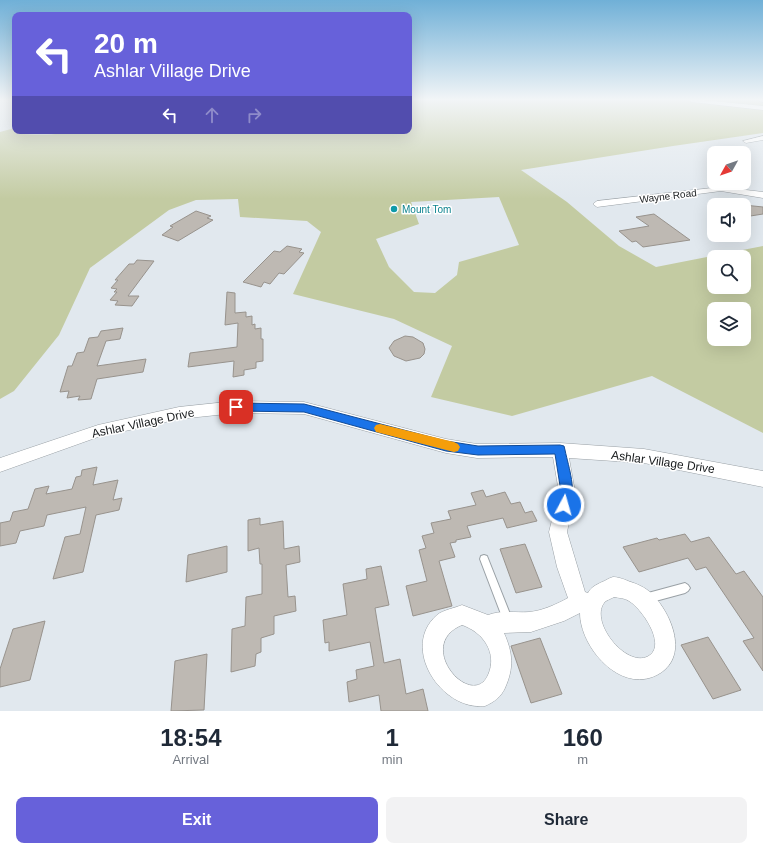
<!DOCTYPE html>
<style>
:root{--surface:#fff;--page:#f2f2f3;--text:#1f2937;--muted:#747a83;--accent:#6761da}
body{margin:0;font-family:Helvetica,sans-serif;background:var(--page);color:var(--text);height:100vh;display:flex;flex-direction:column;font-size:15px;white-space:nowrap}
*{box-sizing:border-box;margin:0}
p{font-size:13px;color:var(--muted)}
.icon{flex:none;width:22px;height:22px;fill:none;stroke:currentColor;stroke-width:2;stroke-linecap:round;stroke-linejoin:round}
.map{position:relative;height:711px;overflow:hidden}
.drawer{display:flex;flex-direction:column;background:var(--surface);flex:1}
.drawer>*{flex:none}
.banner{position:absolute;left:12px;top:12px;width:400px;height:122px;border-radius:8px;box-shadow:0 4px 16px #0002;background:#6761da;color:#fff;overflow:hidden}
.needle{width:26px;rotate:230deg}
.buttons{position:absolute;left:707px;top:146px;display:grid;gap:8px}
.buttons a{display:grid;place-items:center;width:44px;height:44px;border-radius:8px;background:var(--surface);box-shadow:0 4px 16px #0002;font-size:20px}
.pin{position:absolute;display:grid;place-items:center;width:34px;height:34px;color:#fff;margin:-17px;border-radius:8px;box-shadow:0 2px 6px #0006}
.me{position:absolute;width:44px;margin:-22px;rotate:6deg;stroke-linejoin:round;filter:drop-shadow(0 0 3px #0008)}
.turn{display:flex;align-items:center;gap:14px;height:84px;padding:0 16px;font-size:18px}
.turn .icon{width:52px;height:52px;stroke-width:2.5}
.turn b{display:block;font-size:28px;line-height:34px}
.lanes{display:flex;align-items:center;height:38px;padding:0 16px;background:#0003;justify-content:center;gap:20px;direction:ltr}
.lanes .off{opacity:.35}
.eta{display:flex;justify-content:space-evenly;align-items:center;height:68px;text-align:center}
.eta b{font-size:24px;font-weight:800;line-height:28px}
.primary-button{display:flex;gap:8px;margin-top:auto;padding:8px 16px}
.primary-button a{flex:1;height:46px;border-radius:8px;background:var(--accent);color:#fff;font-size:16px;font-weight:800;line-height:46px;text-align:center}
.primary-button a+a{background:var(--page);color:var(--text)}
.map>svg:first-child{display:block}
</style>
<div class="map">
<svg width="763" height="711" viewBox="0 0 763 711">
<rect width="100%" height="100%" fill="#e1e8ee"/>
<path fill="#c3cba2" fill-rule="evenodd" d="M409,100H759L763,102V133L673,146L521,170L567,202L619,246L656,267L763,246V433L652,376L512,416L431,397L452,346L394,319L293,294L321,232L307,221L240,217L238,199L196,200L169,210L90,268L59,335L14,391L0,399V132L15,128V131H22L21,134C33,135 57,136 67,131H409ZM499,197L519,245L459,262L457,275L435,293L414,292L389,267L376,239L419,224L411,202ZM714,257H744V287H714ZM714,309H744V339H714Z"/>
<path fill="#beb9b3" stroke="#98938d" d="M744,205L763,207V214L744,217Z
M196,211L211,216L207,218L213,220L178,241L162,235L173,227L170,226Z
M654,214L690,240L643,247L636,241L632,242L619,231L649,226L636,217Z
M287,246L302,249L299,252L304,253L284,274L279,273L270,284L264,282L261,287L243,282L274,251L280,252Z
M137,260L154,261L128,296H139L132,306L115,305L118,301L110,300L117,292H114L117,289L111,288L118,280H115L129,264H134Z
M227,292L235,293V313L246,312V317L252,316V325L255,324V329L261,328V339H263V361L256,362V368L244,370V375L233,377L234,361L188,367L190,353L237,347L238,323L225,325Z
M123,328L120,339L106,341L97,366L146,359L143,372L97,379L91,399L78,400L80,396L67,398L69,391L60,392L68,366H72L77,353L84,352L89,338L98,337L101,331Z
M405,336L413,337L423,343L425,349L424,354L420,358L406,361L394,356L389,348L394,341Z
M97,467L93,485L118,480L113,500L122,498L119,510L96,515L83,572L53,579L65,537L80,534L86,507L47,515L44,526L20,531L16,543L0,546V523L10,521L13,512L28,509L35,489L49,486L46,494L72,489L76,477L81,476L82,470Z
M483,490L486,497L505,492L511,504L520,502L525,513L532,511L537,521L507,528L503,518L467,526L471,537L456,540V542L450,543L455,557L439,561L452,606L413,616L406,586L427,581L419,550L426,548L422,536L434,533L431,523L451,519L448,511L476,505L471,493Z
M260,518V525L283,521L284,549L299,546L300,562L286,565L288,597L295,596L296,611L274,616V634L261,638V652L256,654L255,666L231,672L232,629L245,626L246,597L262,594V564H260L259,548L248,551V520Z
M685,534L691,542L709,537L736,574L744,571L763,597V671L743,641L754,638L706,567L696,570L688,558L639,572L623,547L657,538L659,540Z
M525,544L542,587L516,593L500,549Z
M227,546V572L186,582L188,555Z
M381,566L389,605L375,608L384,663L400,659L406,694L423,689L428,711H381L379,695L349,702L347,682L357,679L356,670L374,666L370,642L329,651V642L325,643L323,620L347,615L343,584L367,579L366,569Z
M45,621L30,680L0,687V669L13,629Z
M708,637L741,690L713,699L681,645Z
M540,638L562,694L531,703L511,646Z
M207,654L204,710L171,711L175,661Z"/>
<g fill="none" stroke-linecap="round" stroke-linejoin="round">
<defs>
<path id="service" d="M484,555L487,556L512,619L510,622L507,624L504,622L480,559L481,556Z
M685,583L688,585L690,588L688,591L685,593L648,603L645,601L643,598L645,595L648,593Z"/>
<path id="minor" d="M689,100H703L763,106V110L692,102Z
M763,136V140L746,143L743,141Z
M721,187L763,192V198L721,191L597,207L593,204L597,201Z
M236,401L304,402L446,439L477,444L560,443L644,449L763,471V487L644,463L569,458L575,492L567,532L585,592L588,593C591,587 596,585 602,582C605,581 609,578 613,577C617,577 624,579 628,581C637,584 645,587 652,594C672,614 690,658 657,675C620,694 580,647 580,613L564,621L531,632L504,633C513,653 514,668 505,688C501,697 494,702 485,706C441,711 400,647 437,615C443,610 455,608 462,605L488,615C501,610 515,613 529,612C542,611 557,604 568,598L557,567L549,532L559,492L553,457L477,458L446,453L304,414L236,413L179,419L98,437L0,472V458L98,425L179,407ZM614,597C619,598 625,598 629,601C641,608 666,643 650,655C629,671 589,623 604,603C606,600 611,599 614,597ZM462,625C483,632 498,653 488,675C472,711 413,645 462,625Z"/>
<path id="tertiary" d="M758,100H763V102L760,101Z"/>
</defs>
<use href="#service" stroke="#9aa1a6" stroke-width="2"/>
<use href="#minor" stroke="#9aa1a6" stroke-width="1"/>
<use href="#tertiary" stroke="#9aa1a6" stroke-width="2"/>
<use href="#service" fill="#fff" fill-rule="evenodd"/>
<use href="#minor" fill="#fff" fill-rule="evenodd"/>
<use href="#tertiary" fill="#fff" fill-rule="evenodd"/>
</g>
<linearGradient id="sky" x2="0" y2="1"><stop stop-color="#70b0d7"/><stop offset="0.5" stop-color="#f2f5f7"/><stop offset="1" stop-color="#f2f5f7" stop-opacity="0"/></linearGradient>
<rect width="763" height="199" fill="url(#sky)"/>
<path fill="#1a73e8" stroke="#114b97" d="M236,403L304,404L446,441L478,446L560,445L564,446L565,450C569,469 577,490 569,509L564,511L560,509L558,505L561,492L555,454L478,455L446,451L304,412L236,411L232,410L231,407L232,404Z"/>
<path fill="#f59e0b" d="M380,424L454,442L458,444L460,447L458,451L454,452L380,433L376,432L374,428L376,425Z"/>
<circle fill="#0f9aa8" stroke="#fff" stroke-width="1.5" cx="394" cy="209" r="4"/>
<g text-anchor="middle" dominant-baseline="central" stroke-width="3" stroke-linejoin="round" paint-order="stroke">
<g font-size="10" fill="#191c1e" stroke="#fff">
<text transform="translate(668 196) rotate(-7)">Wayne Road</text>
</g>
<g font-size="10" fill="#0d838f" stroke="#fff" text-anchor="start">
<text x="402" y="209">Mount Tom</text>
</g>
<g font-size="12" fill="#191c1e" stroke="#fff">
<text transform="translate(143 423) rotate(-12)">Ashlar Village Drive</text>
<text transform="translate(663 462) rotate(8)">Ashlar Village Drive</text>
</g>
</g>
</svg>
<div class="buttons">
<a><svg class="needle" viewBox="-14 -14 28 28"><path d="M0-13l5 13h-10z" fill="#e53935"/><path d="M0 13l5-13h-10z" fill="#747a83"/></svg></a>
<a><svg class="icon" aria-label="sound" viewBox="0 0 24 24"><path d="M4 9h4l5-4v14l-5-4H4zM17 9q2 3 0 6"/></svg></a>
<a><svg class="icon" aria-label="search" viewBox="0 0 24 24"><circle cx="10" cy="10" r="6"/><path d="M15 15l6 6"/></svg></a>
<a><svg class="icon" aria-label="layers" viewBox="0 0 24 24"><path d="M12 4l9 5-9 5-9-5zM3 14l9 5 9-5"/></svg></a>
</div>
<div class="pin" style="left:236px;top:407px;background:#d93025"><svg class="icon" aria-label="arrive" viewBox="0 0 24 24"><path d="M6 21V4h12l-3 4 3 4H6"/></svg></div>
<svg class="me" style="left:564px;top:505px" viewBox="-20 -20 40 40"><circle r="17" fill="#1a73e8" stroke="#fff" stroke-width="3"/><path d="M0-11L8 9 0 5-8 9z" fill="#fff"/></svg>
<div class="banner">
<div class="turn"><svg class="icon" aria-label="left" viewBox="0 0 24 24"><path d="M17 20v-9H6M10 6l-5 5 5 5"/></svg><div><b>20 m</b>Ashlar Village Drive</div></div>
<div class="lanes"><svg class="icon" aria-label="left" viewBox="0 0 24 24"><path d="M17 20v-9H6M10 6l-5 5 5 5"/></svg><svg class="icon off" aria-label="ahead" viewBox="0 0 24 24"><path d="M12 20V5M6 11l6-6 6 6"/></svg><svg class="icon off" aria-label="right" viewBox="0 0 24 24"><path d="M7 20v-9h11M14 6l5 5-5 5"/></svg></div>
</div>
</div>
<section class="drawer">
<div class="eta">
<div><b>18:54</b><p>Arrival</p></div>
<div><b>1</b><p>min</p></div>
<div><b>160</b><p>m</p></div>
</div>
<div class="primary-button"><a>Exit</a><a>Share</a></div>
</section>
